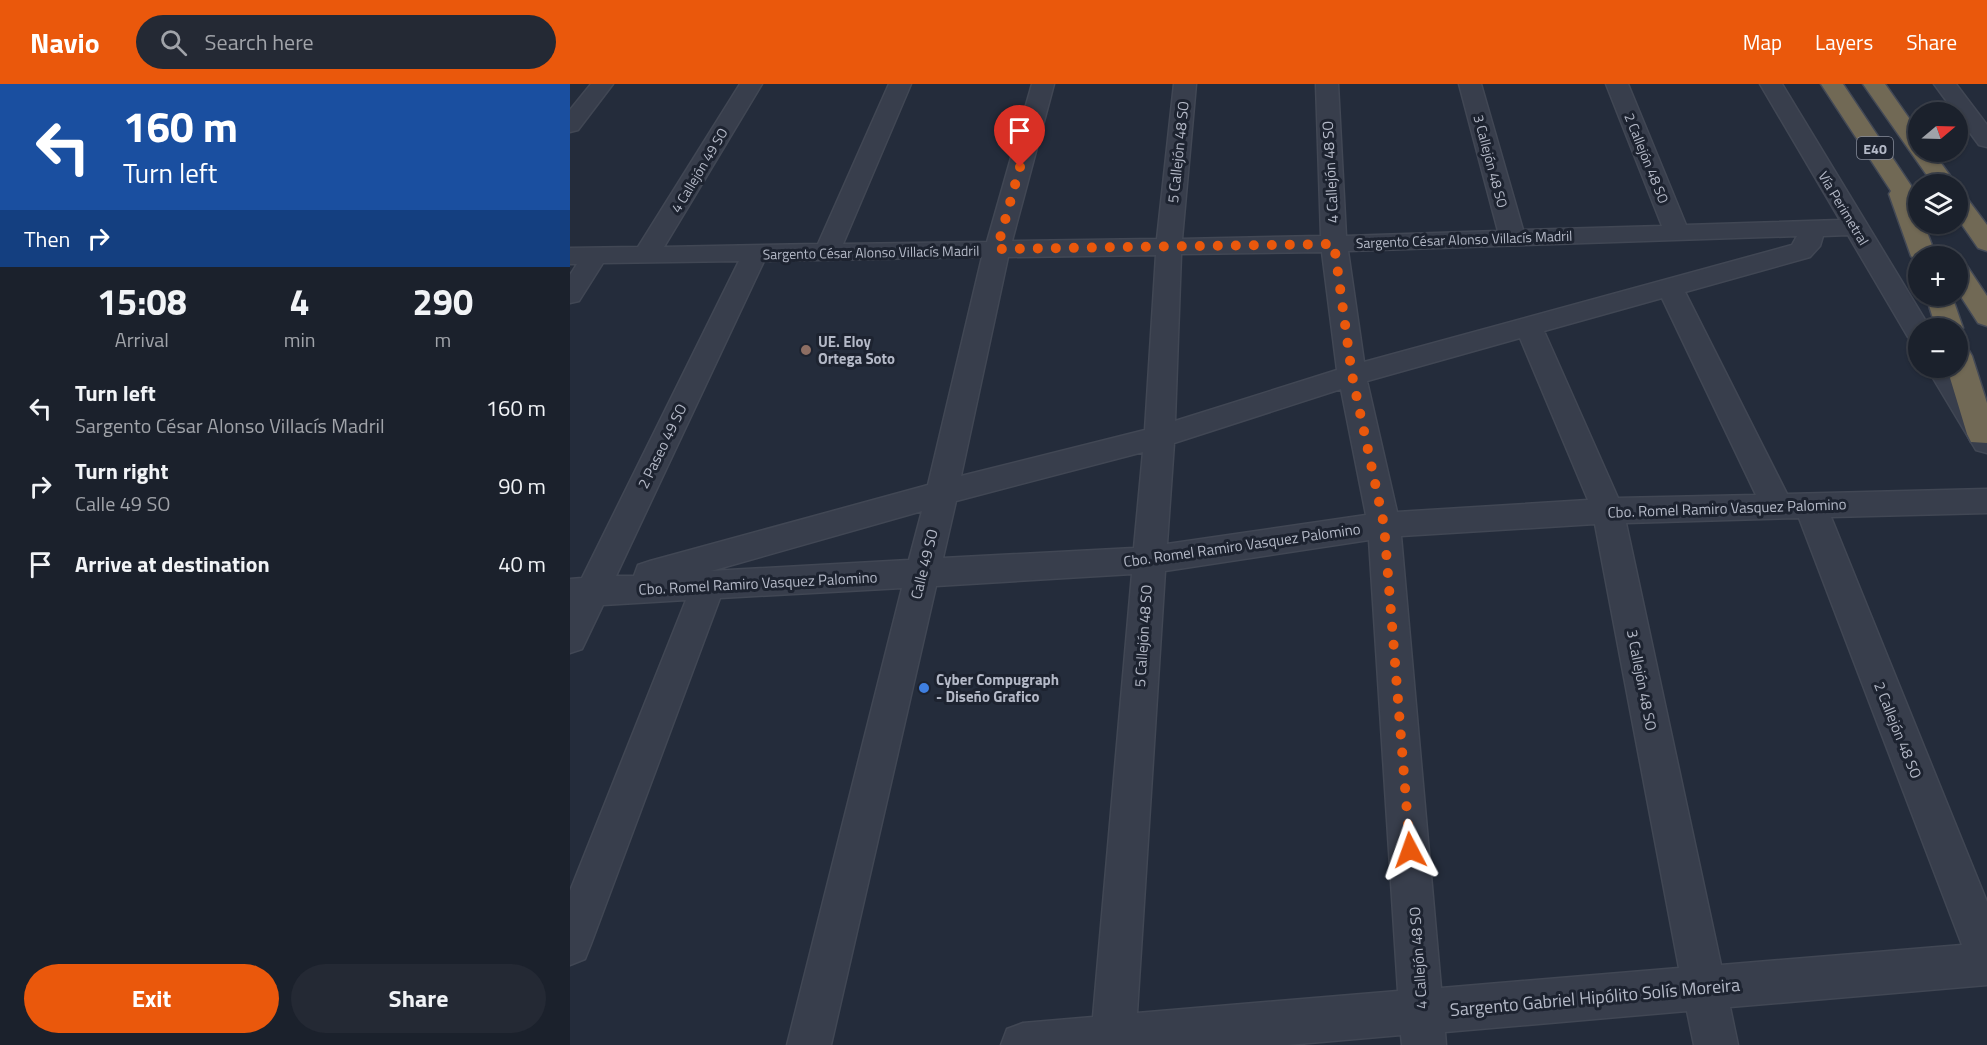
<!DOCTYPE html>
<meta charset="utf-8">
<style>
:root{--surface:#1b212c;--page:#242934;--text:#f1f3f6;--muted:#a0a3a9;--line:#393e48;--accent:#ea580c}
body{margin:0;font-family:"Titillium Web",sans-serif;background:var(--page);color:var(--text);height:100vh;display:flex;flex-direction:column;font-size:22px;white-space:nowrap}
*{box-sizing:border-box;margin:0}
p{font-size:20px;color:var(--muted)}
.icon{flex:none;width:33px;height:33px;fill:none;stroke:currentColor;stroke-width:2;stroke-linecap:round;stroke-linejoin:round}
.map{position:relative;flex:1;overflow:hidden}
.details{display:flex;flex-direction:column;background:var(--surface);width:570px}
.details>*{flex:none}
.top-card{background:#1a4fa0;color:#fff;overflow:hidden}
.needle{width:39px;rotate:71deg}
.controls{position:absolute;left:1338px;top:18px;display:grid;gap:12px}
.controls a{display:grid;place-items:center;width:60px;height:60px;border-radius:50%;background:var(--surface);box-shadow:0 2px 4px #0004,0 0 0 2px var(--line);font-size:30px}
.pin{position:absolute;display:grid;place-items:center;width:51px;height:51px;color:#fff;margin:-62px -26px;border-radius:50% 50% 50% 0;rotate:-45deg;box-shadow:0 0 6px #0007}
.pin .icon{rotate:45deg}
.me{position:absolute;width:66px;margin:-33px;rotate:356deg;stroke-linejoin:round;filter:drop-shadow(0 0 4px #0008)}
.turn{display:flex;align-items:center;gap:21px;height:126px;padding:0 24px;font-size:27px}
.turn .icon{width:78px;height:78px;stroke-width:2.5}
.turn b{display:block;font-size:42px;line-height:51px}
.then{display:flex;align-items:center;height:57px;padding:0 24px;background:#0003;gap:12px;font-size:22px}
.eta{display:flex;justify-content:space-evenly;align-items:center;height:102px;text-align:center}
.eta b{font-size:36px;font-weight:700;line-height:42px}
.cta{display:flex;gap:12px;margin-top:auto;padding:12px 24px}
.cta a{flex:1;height:69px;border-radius:36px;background:var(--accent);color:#fff;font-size:24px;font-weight:700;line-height:69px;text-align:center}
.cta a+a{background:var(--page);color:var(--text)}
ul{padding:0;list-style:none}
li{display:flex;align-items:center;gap:18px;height:78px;padding:0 24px}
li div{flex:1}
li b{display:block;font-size:22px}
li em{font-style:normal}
header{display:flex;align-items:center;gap:36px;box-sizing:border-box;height:84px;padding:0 30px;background:var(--accent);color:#fff}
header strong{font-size:28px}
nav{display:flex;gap:33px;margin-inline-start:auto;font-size:21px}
.search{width:420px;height:54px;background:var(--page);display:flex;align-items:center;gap:15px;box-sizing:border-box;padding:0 21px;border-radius:33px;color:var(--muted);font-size:22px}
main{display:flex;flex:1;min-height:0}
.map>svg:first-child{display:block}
</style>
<header>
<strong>Navio</strong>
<div class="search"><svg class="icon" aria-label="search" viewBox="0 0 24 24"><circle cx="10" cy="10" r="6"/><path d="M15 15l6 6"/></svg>Search here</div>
<nav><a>Map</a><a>Layers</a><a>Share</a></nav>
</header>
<main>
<section class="details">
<div class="top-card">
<div class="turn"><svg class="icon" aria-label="left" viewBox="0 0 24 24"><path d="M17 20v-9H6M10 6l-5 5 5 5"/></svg><div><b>160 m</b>Turn left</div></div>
<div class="then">Then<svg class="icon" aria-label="right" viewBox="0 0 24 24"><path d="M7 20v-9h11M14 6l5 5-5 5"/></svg></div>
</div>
<div class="eta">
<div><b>15:08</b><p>Arrival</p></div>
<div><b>4</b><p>min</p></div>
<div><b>290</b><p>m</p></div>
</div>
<ul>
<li><svg class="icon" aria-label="left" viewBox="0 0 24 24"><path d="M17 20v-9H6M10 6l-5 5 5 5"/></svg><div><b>Turn left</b><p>Sargento César Alonso Villacís Madril</p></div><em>160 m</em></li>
<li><svg class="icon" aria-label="right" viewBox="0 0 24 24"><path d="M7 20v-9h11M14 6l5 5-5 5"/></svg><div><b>Turn right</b><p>Calle 49 SO</p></div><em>90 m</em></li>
<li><svg class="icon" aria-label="arrive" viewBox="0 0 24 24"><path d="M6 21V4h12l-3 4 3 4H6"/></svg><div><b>Arrive at destination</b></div><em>40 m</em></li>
</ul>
<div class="cta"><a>Exit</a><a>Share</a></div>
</section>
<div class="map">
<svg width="1417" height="961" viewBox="0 0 1417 961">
<rect width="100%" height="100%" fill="#242c3b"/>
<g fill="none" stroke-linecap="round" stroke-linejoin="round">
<defs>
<path id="minor" d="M21,0H43L8,46L0,48V26Z
M170,0H192L94,163L248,160L319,0H341L273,160L417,158L462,0H484L442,157L587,155L604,0H626L612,155L751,152L746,0H768L776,152L928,147L889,0H911L953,146L1092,142L1036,0H1058L1116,141L1270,136L1190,0H1212L1360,244H1348V256L1338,253L1278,151L1253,152L1250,162L1240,173L1115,208L1217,410L1417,405V429L1261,433L1417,818V901L1160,923L1168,961H1124L1117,927L875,948L876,961H832L831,951L717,961H431L437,945L453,939L523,933L562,490L366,502L261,961H217L332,504L150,514L21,860L15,875L0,881V807L116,516L33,521L12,565L0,569V495L12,494L169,177L33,179L9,217L0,219V191L7,180H0V164L68,163ZM1227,152L1222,161L794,278L778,167ZM752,168L767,286L605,337L611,170ZM586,171L575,346L391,392L438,173ZM412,173L358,401L80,477L68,481L64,492H46L194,177ZM1092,214L1186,411L1048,414L974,247ZM950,254L1018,416L827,428L797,297ZM771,305L796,431L597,460L604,359ZM573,368L564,464L373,474L386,417ZM352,427L339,476L141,487ZM1229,434L1392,861L1151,881L1056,439ZM1025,440L1109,884L871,904L831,452ZM799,456L828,907L567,929L595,487Z
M1364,0H1386L1417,41V63L1409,61Z
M1357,284H1385L1417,334V369L1406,366Z"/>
<path id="highway" d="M1251,0H1273L1348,112V140H1354L1366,172H1348V178L1341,172L1319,110L1321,107Z
M1293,0H1315L1348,47V68H1363L1386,100H1363Z
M1388,111L1396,113L1417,141V167L1408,164L1388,135Z
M1388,180L1397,182L1417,212V242L1408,239L1388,208Z
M1356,212H1382L1393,244L1389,250L1388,244H1366Z
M1388,263L1398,265L1402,272L1417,319V359L1401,358L1397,350L1377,284H1388Z"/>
</defs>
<use href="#minor" stroke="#414754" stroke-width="3"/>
<use href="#highway" stroke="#434956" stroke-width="3"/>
<use href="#minor" fill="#383e4c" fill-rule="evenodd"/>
<use href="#highway" fill="#716955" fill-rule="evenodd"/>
</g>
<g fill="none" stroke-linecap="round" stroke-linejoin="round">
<path stroke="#ea580c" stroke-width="10" stroke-dasharray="0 18" d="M450,83L427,165L764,160L782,291L814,441L840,766"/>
</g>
<circle fill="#8d6e63" stroke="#1d2330" stroke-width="2" cx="236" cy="266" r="6"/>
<circle fill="#3f7fe0" stroke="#1d2330" stroke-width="2" cx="354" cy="604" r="6"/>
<g text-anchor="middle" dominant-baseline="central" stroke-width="6" stroke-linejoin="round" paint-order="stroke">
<rect fill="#1d2330" stroke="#878c9a" stroke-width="1.5" x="1287" y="53" width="36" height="22" rx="4.5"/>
<g font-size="14" font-weight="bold" fill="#b4b9c7">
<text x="1305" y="64">E40</text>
</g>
<g font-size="14" fill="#b4b9c7" stroke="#1d2330">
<text transform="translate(1077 74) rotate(68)">2 Callejón 48 SO</text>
<text transform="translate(921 77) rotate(75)">3 Callejón 48 SO</text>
<text transform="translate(129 86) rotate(-59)">4 Callejón 49 SO</text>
<text transform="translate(1274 124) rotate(59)">Vía Perimetral</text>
<text transform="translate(894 155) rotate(-2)">Sargento César Alonso Villacís Madril</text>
<text transform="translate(301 168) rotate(-1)">Sargento César Alonso Villacís Madril</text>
</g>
<g font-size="15" fill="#b4b9c7" stroke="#1d2330">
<text transform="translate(608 68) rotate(-84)">5 Callejón 48 SO</text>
<text transform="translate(760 88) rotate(-93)">4 Callejón 48 SO</text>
<text transform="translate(92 362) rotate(-64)">2 Paseo 49 SO</text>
<text transform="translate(1157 424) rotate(-2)">Cbo. Romel Ramiro Vasquez Palomino</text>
<text transform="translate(672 461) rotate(-8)">Cbo. Romel Ramiro Vasquez Palomino</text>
<text transform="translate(354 480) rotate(-76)">Calle 49 SO</text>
<text transform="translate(188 499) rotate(-3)">Cbo. Romel Ramiro Vasquez Palomino</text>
<text transform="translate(573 552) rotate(-86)">5 Callejón 48 SO</text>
<text transform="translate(1072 596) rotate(79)">3 Callejón 48 SO</text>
<text transform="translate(1328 646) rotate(68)">2 Callejón 48 SO</text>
<text transform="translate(848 874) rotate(-94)">4 Callejón 48 SO</text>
</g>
<g font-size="15" font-weight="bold" fill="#b4b9c7" stroke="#1d2330" text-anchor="start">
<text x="248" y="257">UE. Eloy<tspan x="248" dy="17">Ortega Soto</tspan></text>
<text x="366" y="595">Cyber Compugraph<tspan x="366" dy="17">- Diseño Grafico</tspan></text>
</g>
<g font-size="18" fill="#b4b9c7" stroke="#1d2330">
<text transform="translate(1025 913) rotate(-5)">Sargento Gabriel Hipólito Solís Moreira</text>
</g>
</g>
</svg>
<div class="controls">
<a><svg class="needle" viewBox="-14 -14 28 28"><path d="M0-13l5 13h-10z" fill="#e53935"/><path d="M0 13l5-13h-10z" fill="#a0a3a9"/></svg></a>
<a><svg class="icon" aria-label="layers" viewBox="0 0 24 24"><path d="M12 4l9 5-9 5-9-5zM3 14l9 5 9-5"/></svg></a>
<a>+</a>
<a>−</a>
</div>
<div class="pin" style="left:450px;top:83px;background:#d93025"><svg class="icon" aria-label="arrive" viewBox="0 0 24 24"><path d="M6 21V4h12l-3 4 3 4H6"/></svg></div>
<svg class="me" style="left:840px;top:766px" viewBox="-20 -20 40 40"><path d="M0-17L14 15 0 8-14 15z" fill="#ea580c" stroke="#fff" stroke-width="4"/></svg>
</div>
</main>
